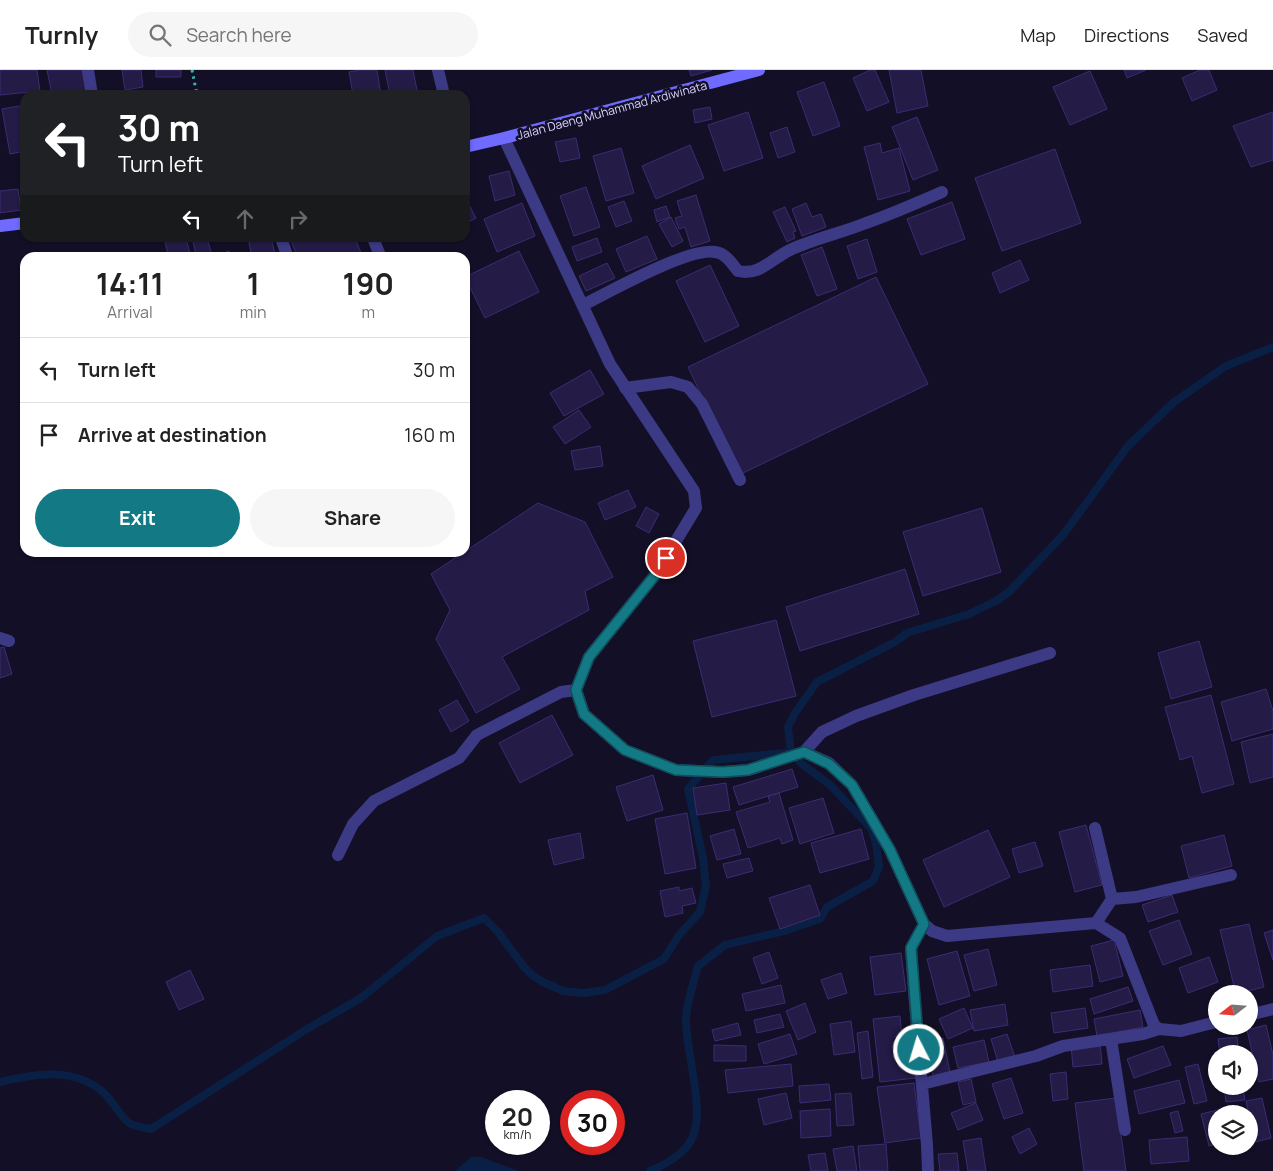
<!DOCTYPE html>
<style>
:root{--surface:#fff;--page:#f6f6f6;--text:#222;--muted:#767676;--line:#e0e0e0;--accent:#137a85}
body{margin:0;font-family:Manrope,sans-serif;background:var(--page);color:var(--text);height:100vh;display:flex;flex-direction:column;font-size:19px;white-space:nowrap}
*{box-sizing:border-box;margin:0}
p{font-size:16px;color:var(--muted)}
.icon{flex:none;width:28px;height:28px;fill:none;stroke:currentColor;stroke-width:2;stroke-linecap:round;stroke-linejoin:round}
.map{position:relative;flex:1;overflow:hidden}
.sheet{position:absolute;left:20px;top:182px;width:450px;height:305px;display:flex;flex-direction:column;background:var(--surface);border-radius:15px;box-shadow:0 1px 4px #0004}
.sheet>*{flex:none}
.top-card{position:absolute;left:20px;top:20px;width:450px;height:152px;border-radius:15px;box-shadow:0 1px 4px #0004;background:#202124;color:#fff;overflow:hidden}
.needle{width:32px;rotate:253deg}
.fabs{position:absolute;left:1208px;top:915px;display:grid;gap:10px}
.fabs a{display:grid;place-items:center;width:50px;height:50px;border-radius:50%;background:var(--surface);box-shadow:0 1px 4px #0004;font-size:25px}
.speed{position:absolute;left:485px;top:1020px;display:flex;gap:10px;font-size:25px;font-weight:700;text-align:center}
.speed>*{display:grid;place-content:center;width:65px;height:65px;border-radius:50%;background:var(--surface);box-shadow:0 1px 4px #0004;line-height:1}
.speed small{font-size:12px;font-weight:400}
.speed .limit{border:8px solid #d22;background:#fff;color:#111}
.pin{position:absolute;display:grid;place-items:center;width:42px;height:42px;color:#fff;margin:-21px;border:2px solid #fff;border-radius:50%;box-shadow:0 1px 5px #0007}
.me{position:absolute;width:55px;margin:-28px;rotate:355deg;stroke-linejoin:round;filter:drop-shadow(0 0 4px #0008)}
.turn{display:flex;align-items:center;gap:18px;height:105px;padding:0 15px;font-size:22px}
.turn .icon{width:65px;height:65px;stroke-width:2.5}
.turn b{display:block;font-size:35px;line-height:42px}
.lanes{display:flex;align-items:center;height:48px;padding:0 15px;background:#0003;justify-content:center;gap:25px;direction:ltr}
.lanes .off{opacity:.35}
.eta{display:flex;justify-content:space-evenly;align-items:center;height:85px;text-align:center}
.eta b{font-size:30px;font-weight:700;line-height:35px}
.action{display:flex;gap:10px;margin-top:auto;padding:10px 15px}
.action a{flex:1;height:58px;border-radius:30px;background:var(--accent);color:#fff;font-size:20px;font-weight:700;line-height:58px;text-align:center}
.action a+a{background:var(--page);color:var(--text)}
ul{padding:0;list-style:none}
li{display:flex;align-items:center;gap:15px;height:65px;padding:0 15px;border-top:1px solid var(--line)}
li div{flex:1}
li b{display:block;font-size:19px}
li em{font-style:normal}
header{display:flex;align-items:center;gap:30px;box-sizing:border-box;height:70px;padding:0 25px;background:var(--surface);border-bottom:1px solid var(--line)}
header strong{font-size:24px}
nav{display:flex;gap:28px;margin-inline-start:auto;font-size:18px}
.search{width:350px;height:45px;background:var(--page);display:flex;align-items:center;gap:12px;box-sizing:border-box;padding:0 18px;border-radius:28px;color:var(--muted);font-size:19px}
.map>svg:first-child{display:block}
</style>
<header>
<strong>Turnly</strong>
<div class="search"><svg class="icon" aria-label="search" viewBox="0 0 24 24"><circle cx="10" cy="10" r="6"/><path d="M15 15l6 6"/></svg>Search here</div>
<nav><a>Map</a><a>Directions</a><a>Saved</a></nav>
</header>
<div class="map">
<svg width="1273" height="1101" viewBox="0 0 1273 1101">
<rect width="100%" height="100%" fill="#130f26"/>
<path fill="#0a1f44" d="M471,1087H481L519,1101H455Z"/>
<g fill="none" stroke-linecap="round" stroke-linejoin="round">
<path stroke="#0a1f44" stroke-width="8" d="M0,1012C35,1004 74,996 104,1023C113,1031 119,1045 129,1053C134,1056 145,1058 151,1059L307,959L361,928L437,866L484,848L498,862L524,897L532,905L541,911L563,921L584,923L605,920L664,889L679,865L700,842L706,816L703,788L688,719L713,690L786,683
M650,1101C664,1095 682,1085 690,1072C708,1045 685,982 686,948C687,931 694,912 698,896L725,875L784,861L820,849L827,837L873,811L879,797L876,773L871,758L829,714L802,694L791,682L788,657L795,643L817,612L895,572L907,563L969,544L998,530L1010,521L1063,465L1128,376L1174,332L1226,296L1273,277"/>
</g>
<path fill="#241b47" stroke="#3b2d73" d="M0,0H37L40,21L0,25Z
M47,0H82L87,25H52Z
M122,0H141L143,17L125,20Z
M156,0H181V7H156Z
M360,0H377L381,25H353L349,2Z
M385,0H413L417,20L390,25Z
M689,0H712L691,6Z
M870,0H875L889,32L867,41L853,8Z
M889,0H921L928,36L897,43Z
M1124,0H1146L1127,8Z
M1200,0H1209L1217,20L1192,31L1182,8Z
M1090,1L1107,39L1070,55L1053,17Z
M824,12L840,56L813,66L797,22Z
M25,35V81L10,84L2,39Z
M710,37L712,49L695,53L693,40Z
M748,42L763,88L724,101L708,55Z
M1273,42V90L1251,97L1233,56Z
M917,47L938,100L913,110L892,57Z
M787,57L795,82L778,88L770,63Z
M576,68L580,88L560,92L555,72Z
M880,73L882,83L899,78L910,121L878,130L864,77Z
M690,75L704,108L656,129L642,96Z
M621,78L634,123L606,131L593,86Z
M1055,79L1081,153L1002,181L975,108Z
M509,101L515,125L495,131L489,106Z
M586,117L600,157L574,166L560,126Z
M18,119L21,140L0,143V121Z
M696,125L710,171L691,177L685,157L679,159L675,148L682,146L677,131Z
M465,127L476,148L465,154Z
M624,131L632,151L616,157L608,137Z
M952,132L965,169L921,185L907,149Z
M522,133L535,166L497,182L484,149Z
M806,133L812,147L821,144L826,157L802,166L792,139Z
M666,136L670,147L657,152L654,140Z
M785,137L796,161L793,162L795,168L787,172L773,142Z
M671,147L683,171L672,177L659,154Z
M647,166L657,189L626,202L616,179Z
M164,168H186L191,188H178L177,186L169,188Z
M192,168H207L212,185L197,188Z
M248,168H271L276,188H252Z
M290,168H355L363,188H298Z
M597,168L602,182L577,191L572,177Z
M867,169L877,202L858,209L847,176Z
M822,177L837,219L817,226L801,185Z
M229,181L231,188H210Z
M519,181L539,222L485,248L465,207Z
M1020,190L1029,210L1000,223L992,203Z
M607,193L615,208L586,221L579,206Z
M710,195L739,256L705,272L676,211Z
M876,207L928,314L739,405L688,297Z
M590,300L604,324L564,346L550,323Z
M579,340L591,357L565,374L553,357Z
M600,376L603,396L575,400L571,381Z
M628,420L636,437L605,450L598,433Z
M538,433L585,452L613,507L585,521L589,540L502,587L520,619L476,643L436,569L450,540L431,504Z
M646,437L659,444L649,463L636,456Z
M982,438L1001,502L923,526L903,462Z
M905,499L919,544L800,581L786,537Z
M776,550L796,626L712,647L693,571Z
M1199,571L1212,617L1171,629L1158,583Z
M4,577L12,604L0,608V578Z
M1266,619L1273,641V659L1232,671L1221,632Z
M1211,625L1234,714L1202,723L1192,686L1180,690L1165,637Z
M457,630L469,651L451,662L439,640Z
M552,645L573,685L520,713L499,673Z
M1273,664V707L1250,713L1241,672Z
M792,699L798,717L739,735L733,717Z
M653,705L663,740L627,751L616,717Z
M726,713L730,740L697,745L693,718Z
M779,723L793,770L782,774L780,768L748,778L736,742L770,732L768,726Z
M823,728L834,763L800,774L789,738Z
M687,743L696,798L665,804L655,749Z
M1086,755L1102,815L1075,822L1059,762Z
M734,759L741,784L717,790L710,766Z
M861,759L869,789L820,803L811,773Z
M988,760L1010,807L944,837L923,790Z
M580,763L584,788L554,795L548,770Z
M1224,765L1232,796L1189,808L1181,776Z
M1035,772L1043,796L1019,803L1012,779Z
M749,788L753,801L727,808L723,794Z
M810,815L820,845L780,859L769,828Z
M679,817V821L692,818L696,833L682,836L683,843L665,847L660,821Z
M1172,825L1178,842L1148,852L1142,835Z
M1179,850L1192,884L1163,895L1149,861Z
M1249,854L1264,917L1236,924L1220,860Z
M1273,860V890L1264,863Z
M1114,870L1123,906L1100,912L1091,876Z
M988,879L997,915L974,921L964,885Z
M957,881L970,926L939,935L927,889Z
M769,882L778,908L762,914L753,888Z
M901,883L906,921L875,925L870,887Z
M1209,887L1218,912L1188,923L1179,898Z
M1090,895L1093,916L1053,922L1050,900Z
M190,900L204,929L179,940L166,912Z
M841,903L847,923L828,929L821,910Z
M781,915L785,933L746,941L742,924Z
M1128,917L1133,931L1094,944L1090,929Z
M805,933L816,962L798,970L786,941Z
M1005,934L1008,955L974,961L970,940Z
M964,938L973,958L948,969L939,949Z
M1085,938L1088,958L1054,963L1051,943Z
M1140,940L1143,957L1097,966L1094,949Z
M780,944L784,957L757,963L754,950Z
M900,946L904,988L913,987L916,1008L880,1012L873,949Z
M851,951L855,982L834,985L830,954Z
M738,953L741,965L715,971L712,960Z
M1266,955L1273,985V1009L1259,1012L1247,960Z
M868,961L873,1007L862,1009L857,963Z
M790,964L797,984L764,994L758,974Z
M1007,964L1015,987L998,992L991,969Z
M1237,967L1239,984H1220L1218,969Z
M943,968L950,1002L933,1006L926,972Z
M984,970L989,992L958,998L953,977Z
M1100,973L1102,994L1073,997L1071,976Z
M714,975L746,976V991H714Z
M1163,976L1171,995L1134,1008L1127,989Z
M791,994L793,1016L728,1023L725,1000Z
M1198,994L1207,1031L1194,1034L1185,997Z
M1066,1002L1068,1029L1053,1031L1050,1004Z
M1011,1008L1023,1043L1004,1049L992,1014Z
M971,1009L976,1032L963,1035L958,1012Z
M1179,1010L1185,1033L1139,1044L1134,1021Z
M914,1013L921,1068L885,1073L877,1017Z
M829,1014L831,1030L800,1033L799,1016Z
M1224,1016H1243L1245,1030L1226,1032Z
M786,1023L792,1048L764,1055L758,1029Z
M851,1023L854,1055L837,1056L835,1024Z
M1116,1028L1126,1101H1084L1075,1033Z
M1262,1028L1271,1068L1255,1072L1246,1031Z
M976,1033L983,1050L958,1060L951,1043Z
M1234,1036L1236,1044H1216V1074L1209,1076L1201,1044Z
M830,1039L831,1066L801,1068L800,1041Z
M1178,1041L1183,1061L1175,1063L1170,1043Z
M1029,1058L1037,1074L1020,1084L1012,1067Z
M1187,1067L1189,1091L1151,1094L1149,1070Z
M981,1068L986,1101H968L963,1071Z
M886,1074L888,1101H860L858,1076Z
M853,1076L857,1101H837L833,1079Z
M825,1083L828,1101H811L808,1085Z
M957,1083L959,1101H940L938,1084Z"/>
<g fill="none" stroke-linecap="round" stroke-linejoin="round">
<path stroke="#2fb8b0" stroke-width="3" stroke-dasharray="2.5 4" stroke-linecap="butt" d="M192,0L197,25"/>
<path stroke="#3d3a85" stroke-width="12" d="M281,168L288,188
M373,168L381,188
M625,318L671,312L688,317L702,334L740,410
M338,785L353,754L374,731L459,688L477,665L561,622L576,620"/>
<path stroke="#3d3a85" stroke-width="12" d="M88,0L92,25
M438,0L444,25
M504,68L610,294L694,421L696,438L656,504L589,587L576,620L584,644L625,680L676,700L723,702L748,700L804,682L822,662L856,646L914,625L1050,583
M583,235C609,222 689,177 715,182C726,183 732,194 738,201C760,206 771,189 790,180C814,169 841,163 866,153C892,144 917,133 942,122
M0,568L9,571
M804,682L829,693L852,715L890,780L924,854L932,861L947,866L1096,853L1120,868L1154,955L1159,959L1181,961L1216,952
M1095,758L1112,829
M1096,853L1112,829L1136,827L1231,805
M924,854L911,878L914,921L927,1075L928,1101
M1249,945L1273,939
M1111,969L1125,1060
M922,1014L1036,986L1063,976L1143,964L1159,959"/>
<path stroke="#6f6bff" stroke-width="12" d="M465,77L504,68L759,0
M0,156L25,153"/>
</g>
<g fill="none" stroke-linecap="round" stroke-linejoin="round">
<defs>
<path id="route" d="M666,488L656,504L589,587L576,620L584,644L625,680L676,700L723,702L748,700L804,682L829,694L852,715L890,780L924,854L911,878L919,980"/>
</defs>
<use href="#route" stroke="#0c4f56" stroke-width="12"/>
<use href="#route" stroke="#137a85" stroke-width="9"/>
</g>
<g text-anchor="middle" dominant-baseline="central" stroke-width="5" stroke-linejoin="round" paint-order="stroke">
<g font-size="12" fill="#d9d4ff" stroke="#130f26">
<text transform="translate(612 40) rotate(-15)">Jalan Daeng Muhammad Ardiwinata</text>
</g>
</g>
</svg>
<div class="fabs">
<a><svg class="needle" viewBox="-14 -14 28 28"><path d="M0-13l5 13h-10z" fill="#e53935"/><path d="M0 13l5-13h-10z" fill="#767676"/></svg></a>
<a><svg class="icon" aria-label="sound" viewBox="0 0 24 24"><path d="M4 9h4l5-4v14l-5-4H4zM17 9q2 3 0 6"/></svg></a>
<a><svg class="icon" aria-label="layers" viewBox="0 0 24 24"><path d="M12 4l9 5-9 5-9-5zM3 14l9 5 9-5"/></svg></a>
</div>
<div class="speed"><div>20<small>km/h</small></div><div class="limit">30</div></div>
<div class="pin" style="left:666px;top:488px;background:#d93025"><svg class="icon" aria-label="arrive" viewBox="0 0 24 24"><path d="M6 21V4h12l-3 4 3 4H6"/></svg></div>
<svg class="me" style="left:919px;top:980px" viewBox="-20 -20 40 40"><circle r="17" fill="#137a85" stroke="#fff" stroke-width="3"/><path d="M0-11L8 9 0 5-8 9z" fill="#fff"/></svg>
<div class="top-card">
<div class="turn"><svg class="icon" aria-label="left" viewBox="0 0 24 24"><path d="M17 20v-9H6M10 6l-5 5 5 5"/></svg><div><b>30 m</b>Turn left</div></div>
<div class="lanes"><svg class="icon" aria-label="left" viewBox="0 0 24 24"><path d="M17 20v-9H6M10 6l-5 5 5 5"/></svg><svg class="icon off" aria-label="ahead" viewBox="0 0 24 24"><path d="M12 20V5M6 11l6-6 6 6"/></svg><svg class="icon off" aria-label="right" viewBox="0 0 24 24"><path d="M7 20v-9h11M14 6l5 5-5 5"/></svg></div>
</div>
<section class="sheet">
<div class="eta">
<div><b>14:11</b><p>Arrival</p></div>
<div><b>1</b><p>min</p></div>
<div><b>190</b><p>m</p></div>
</div>
<ul>
<li><svg class="icon" aria-label="left" viewBox="0 0 24 24"><path d="M17 20v-9H6M10 6l-5 5 5 5"/></svg><div><b>Turn left</b></div><em>30 m</em></li>
<li><svg class="icon" aria-label="arrive" viewBox="0 0 24 24"><path d="M6 21V4h12l-3 4 3 4H6"/></svg><div><b>Arrive at destination</b></div><em>160 m</em></li>
</ul>
<div class="action"><a>Exit</a><a>Share</a></div>
</section>
</div>
